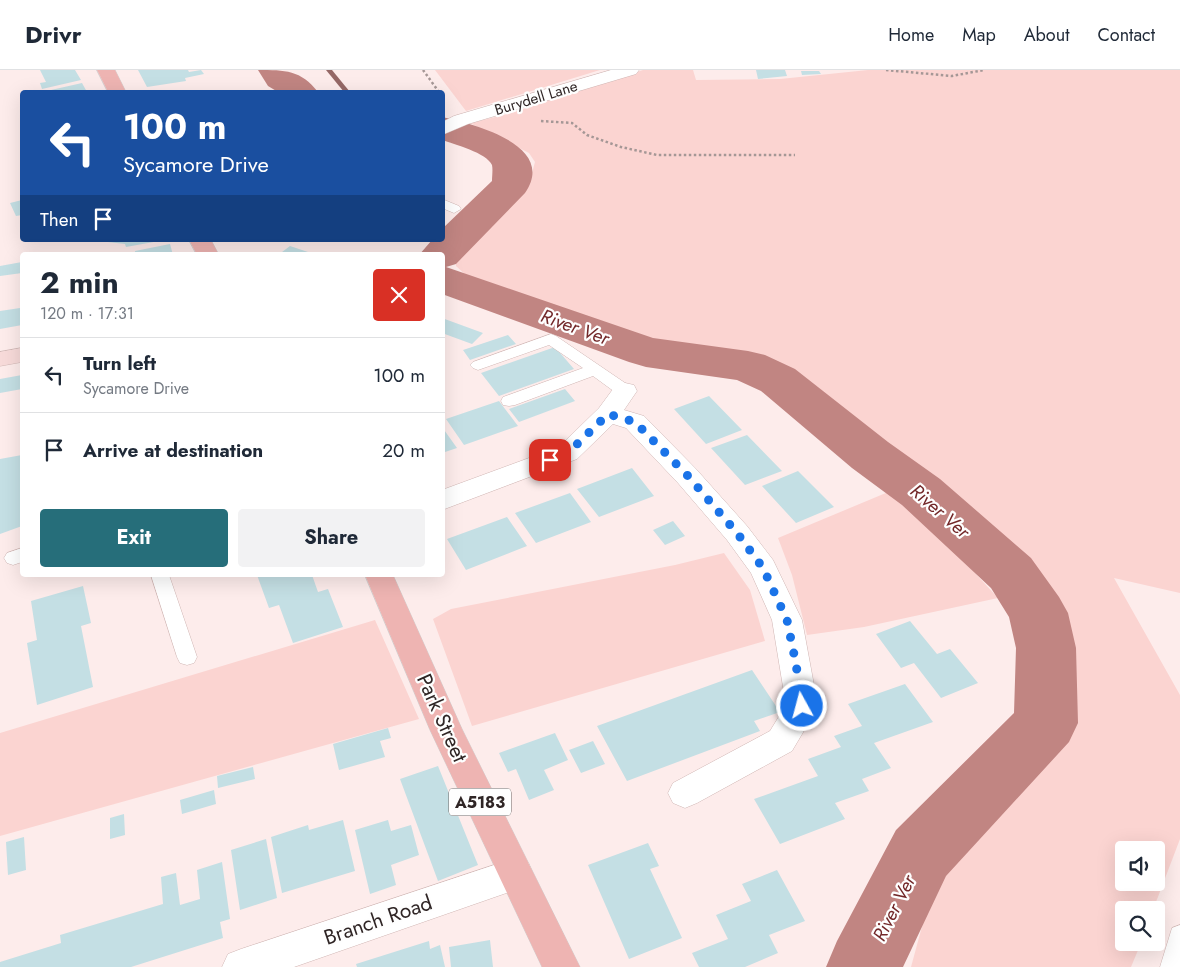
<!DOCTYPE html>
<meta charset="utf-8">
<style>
:root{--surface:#fff;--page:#f2f2f3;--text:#1f2937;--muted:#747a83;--line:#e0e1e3;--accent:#266e7a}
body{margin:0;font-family:Jost,sans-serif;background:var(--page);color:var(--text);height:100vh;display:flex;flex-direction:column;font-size:19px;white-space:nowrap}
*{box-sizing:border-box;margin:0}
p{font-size:16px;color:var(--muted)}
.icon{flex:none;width:28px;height:28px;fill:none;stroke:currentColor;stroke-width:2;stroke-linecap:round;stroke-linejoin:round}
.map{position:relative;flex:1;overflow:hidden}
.panel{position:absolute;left:20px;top:182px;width:425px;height:325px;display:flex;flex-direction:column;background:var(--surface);border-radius:5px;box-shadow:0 5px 20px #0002}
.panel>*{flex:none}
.top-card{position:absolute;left:20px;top:20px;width:425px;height:152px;border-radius:5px;box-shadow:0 5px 20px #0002;background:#1a4fa0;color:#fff;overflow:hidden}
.controls{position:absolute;left:1115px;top:771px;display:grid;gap:10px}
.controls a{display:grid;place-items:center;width:50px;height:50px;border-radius:5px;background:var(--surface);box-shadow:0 5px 20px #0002;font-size:25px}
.pin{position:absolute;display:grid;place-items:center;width:42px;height:42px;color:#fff;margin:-21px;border-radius:10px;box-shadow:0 2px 8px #0006}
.me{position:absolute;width:55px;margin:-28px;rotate:353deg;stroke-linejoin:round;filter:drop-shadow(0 0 4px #0008)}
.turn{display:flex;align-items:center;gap:18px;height:105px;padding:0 20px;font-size:22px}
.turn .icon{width:65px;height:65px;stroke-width:2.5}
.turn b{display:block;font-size:35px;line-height:42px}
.then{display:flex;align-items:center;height:48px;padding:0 20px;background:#0003;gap:10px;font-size:19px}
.round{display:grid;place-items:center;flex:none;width:52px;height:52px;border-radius:5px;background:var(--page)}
.summary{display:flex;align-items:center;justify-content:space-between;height:85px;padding:0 20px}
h1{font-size:30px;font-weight:700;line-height:38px}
.primary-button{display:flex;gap:10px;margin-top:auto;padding:10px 20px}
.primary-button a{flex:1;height:58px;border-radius:5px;background:var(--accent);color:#fff;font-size:20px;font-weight:700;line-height:58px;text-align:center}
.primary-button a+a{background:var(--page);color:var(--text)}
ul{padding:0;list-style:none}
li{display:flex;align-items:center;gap:15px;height:75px;padding:0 20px;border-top:1px solid var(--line)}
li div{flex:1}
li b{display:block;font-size:19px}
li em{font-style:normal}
header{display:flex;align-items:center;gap:30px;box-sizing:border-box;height:70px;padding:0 25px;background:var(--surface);border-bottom:1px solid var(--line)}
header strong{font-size:24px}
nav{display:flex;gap:28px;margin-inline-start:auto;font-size:18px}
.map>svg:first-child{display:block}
</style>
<header>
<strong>Drivr</strong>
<nav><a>Home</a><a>Map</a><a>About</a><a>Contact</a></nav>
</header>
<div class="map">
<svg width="1180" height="897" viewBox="0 0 1180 897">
<rect width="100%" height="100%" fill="#fdeceb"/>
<path fill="#fbd4d1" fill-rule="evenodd" d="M435,0H600L466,41Z
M643,0H693L696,10L780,9L868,0H1180V523L1114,508L1180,625V769L1153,840H1124V872L1141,873L1131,897H911L936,805L967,757L1035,685L1069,631L1070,585L1058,548L1042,523L963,439L773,296C740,287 705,285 671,279C601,265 535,235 469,208L456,196V182L532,103L535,92L529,83L470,53L508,44ZM1124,780H1156V812H1124Z
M893,420L963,490L998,528L864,557L807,565L792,505L778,468Z
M724,483L750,520L765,571L472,656L433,549L451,539L675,495Z
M375,550L419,649L0,766V663Z"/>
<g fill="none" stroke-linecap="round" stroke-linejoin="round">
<path fill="#956866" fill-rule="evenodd" d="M326,0H332L350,22H344Z"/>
<path fill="#c18582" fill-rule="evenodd" d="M258,0C285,0 301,0 318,22H278L268,16Z
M442,47C473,54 558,75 525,123L456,194L446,197L653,268L748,281L765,285L795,299L888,372L940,409L1031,488L1059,527L1068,543L1076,578L1078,653L1069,672L946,806L903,897H826L837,871L896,760L1014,643L1016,578L1009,547L991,518L902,435L852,398L761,321L737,310L646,297L629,292L442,224V185H419L432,170H442V159L492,111C492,106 493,100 492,95C487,83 454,74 442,70Z"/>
</g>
<path fill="#c4dfe4" d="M40,0H75L81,10L42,19L40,13L46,12Z
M138,0H188L189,2L201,0L204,4L185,8L186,11L147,17Z
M756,0H785L787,6L758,9Z
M801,1H819L821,4L802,5Z
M82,13L87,22H53L51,20Z
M22,130V145L16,146L10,133Z
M109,170H159V171L126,177L125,174L108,172Z
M170,174L173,185H130L135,183V181Z
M290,176L311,183L308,185H278Z
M22,192V203L0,206V196Z
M20,228H22V255L0,259V241L20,238Z
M442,248L483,263L472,274L442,263Z
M508,265L516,274L470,290L463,280Z
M555,277L574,299L499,326L481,303Z
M22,305V319L0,323V309Z
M565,319L575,331L519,352L509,339Z
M709,326L742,360L706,374L674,339Z
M499,331L518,356L464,375L446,349Z
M442,357L457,378L442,383Z
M747,365L782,401L745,415L711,378Z
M22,385V456L0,464V389Z
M632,398L654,426L599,447L577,419Z
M798,401L834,437L796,453L762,416Z
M570,423L591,452L536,473L515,443Z
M507,447L527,476L466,500L447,469Z
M673,451L685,466L665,475L653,460Z
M257,505H312L318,522L328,519L343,557L293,573L279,535L269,538Z
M83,516L91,553L81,556L93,617L37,635L27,573L37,570L31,531Z
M910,551L937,584L950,579L978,613L941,628L914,593L901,598L876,564Z
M752,600L780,642L754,651L760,661L627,711L597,656Z
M905,614L933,652L874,673L891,698L862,709L869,721L835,733L845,749L780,774L754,729L818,706L808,689L841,677L834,666L862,656L848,634Z
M388,658L391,668L380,671L385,687L339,700L333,674Z
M555,663L568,690L544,700L554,720L529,730L516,699L508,702L499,683Z
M593,671L605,694L581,703L569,680Z
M438,696L478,795L438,811L400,709Z
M253,697L255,709L218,718L217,706Z
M214,720L216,734L182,744L180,730Z
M124,744L125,765L110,769V748Z
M343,750L355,801L282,823L271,767L308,755L309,760Z
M388,750L391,761L411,755L419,785L391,795L396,815L370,824L355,760Z
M24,767L26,800L8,805L6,772Z
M266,769L277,828L240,840L231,780Z
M648,773L659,796L650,799L682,868L629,889L588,795Z
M222,792L230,849L220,852L223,868L131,897H0V892L61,873L60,865L163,834L161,807L176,803L180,835L200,829L197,800Z
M777,800L805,851L769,865L778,883L745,897H699L692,883L728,869L716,845L751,831L742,814Z
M490,870L493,897H451L449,877Z
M429,871L430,879L440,875L445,897H357L356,894Z"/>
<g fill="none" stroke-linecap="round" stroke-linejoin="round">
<defs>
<path id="lane" d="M442,129L459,136L461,139L454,143L442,138Z
M551,264L556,266L631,317L633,321L631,325H619L593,306L515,335L509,336L503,335L501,331L503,327L583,298L549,275L478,300L473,298L470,295L473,292Z
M22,478V492L13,495L7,493L4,488L7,483Z
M151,505H169L197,587L194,593L187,595L180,593L177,587Z
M1180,855V897H1160L1172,858Z"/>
<path id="street" d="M611,0H639L636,4L468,54L442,65V52L454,46Z
M625,313L634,315L637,321L624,340L644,346L696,399L747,456L773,490L802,550L818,637L792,681L697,733L685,738L673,733L668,723L673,713L770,661L786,635L772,550L751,503L727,470L678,413L626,358L613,354L577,389L442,440V420L559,377L599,338L616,315Z
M515,788L528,792L533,804L528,816L515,820L294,897H222L228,884L241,879Z"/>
<path id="secondary" d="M22,278V292L0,296V282Z"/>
<path id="primary" d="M97,0H115L126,22H108Z
M189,170H211L219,185H197Z
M365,505H393L462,659L580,897H542L430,660Z"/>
</defs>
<use href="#lane" stroke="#d0b6b4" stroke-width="1"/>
<use href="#street" stroke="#d0b6b4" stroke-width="1"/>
<use href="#secondary" stroke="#d0b6b4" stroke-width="1"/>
<use href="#primary" stroke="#d1cfcf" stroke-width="1"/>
<path stroke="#a59796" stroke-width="2.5" stroke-dasharray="2.5 2.5" stroke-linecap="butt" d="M423,0L439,22
M886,0L952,6L984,0
M541,51L572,53L587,65L621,77L657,85H795"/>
<use href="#lane" fill="#fff" fill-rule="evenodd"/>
<use href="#street" fill="#fff" fill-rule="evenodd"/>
<use href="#secondary" fill="#f7dad9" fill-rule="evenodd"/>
<use href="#primary" fill="#eeb4b2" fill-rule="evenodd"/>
</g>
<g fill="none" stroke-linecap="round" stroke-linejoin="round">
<path stroke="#1a73e8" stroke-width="9" stroke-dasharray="0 16.2" d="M550,390L568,383L608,344L635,352L688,406L737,463L763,498L787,550L796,594L802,636"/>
</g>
<g text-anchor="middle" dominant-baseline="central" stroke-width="4.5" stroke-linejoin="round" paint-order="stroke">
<g font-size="15" fill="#2f2525" stroke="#fefefe">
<text transform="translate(536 28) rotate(-17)">Burydell Lane</text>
</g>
<rect fill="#fefefe" stroke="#6d6666" stroke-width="1" x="449" y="718.5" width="62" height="27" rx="4"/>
<g font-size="16" font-weight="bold" fill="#2f2525">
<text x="480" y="732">A5183</text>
</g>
<g font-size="19" font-style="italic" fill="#732829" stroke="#fefefe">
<text transform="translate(575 257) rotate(20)">River Ver</text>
<text transform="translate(940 441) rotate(41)">River Ver</text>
<text transform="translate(894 838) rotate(-63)">River Ver</text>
</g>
<g font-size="21" fill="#2f2525" stroke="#fefefe">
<text transform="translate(442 648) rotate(66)">Park Street</text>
<text transform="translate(378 850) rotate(-19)">Branch Road</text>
</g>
</g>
</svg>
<div class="controls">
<a><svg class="icon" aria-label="sound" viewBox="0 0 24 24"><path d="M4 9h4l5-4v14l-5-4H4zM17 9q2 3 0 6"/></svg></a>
<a><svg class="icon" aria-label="search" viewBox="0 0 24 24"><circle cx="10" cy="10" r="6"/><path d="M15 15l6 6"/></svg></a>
</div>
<div class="pin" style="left:550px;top:390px;background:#d93025"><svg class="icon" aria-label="arrive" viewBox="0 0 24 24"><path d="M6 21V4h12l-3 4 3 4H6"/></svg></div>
<svg class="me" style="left:802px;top:636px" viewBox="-20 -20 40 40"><circle r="17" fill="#1a73e8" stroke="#fff" stroke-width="3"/><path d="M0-11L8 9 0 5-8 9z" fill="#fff"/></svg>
<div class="top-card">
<div class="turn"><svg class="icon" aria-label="left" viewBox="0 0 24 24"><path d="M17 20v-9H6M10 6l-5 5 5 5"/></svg><div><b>100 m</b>Sycamore Drive</div></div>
<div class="then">Then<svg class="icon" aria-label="arrive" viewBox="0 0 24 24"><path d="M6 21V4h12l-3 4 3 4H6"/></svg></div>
</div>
<section class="panel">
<div class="summary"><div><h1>2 min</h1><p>120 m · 17:31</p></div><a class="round" style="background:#d93025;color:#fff"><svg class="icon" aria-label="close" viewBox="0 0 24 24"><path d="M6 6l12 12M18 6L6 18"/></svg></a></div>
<ul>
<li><svg class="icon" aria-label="left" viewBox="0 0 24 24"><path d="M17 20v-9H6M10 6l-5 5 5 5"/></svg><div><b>Turn left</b><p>Sycamore Drive</p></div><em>100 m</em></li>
<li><svg class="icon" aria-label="arrive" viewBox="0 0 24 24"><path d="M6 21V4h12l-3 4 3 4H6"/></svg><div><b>Arrive at destination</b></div><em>20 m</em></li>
</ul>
<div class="primary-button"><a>Exit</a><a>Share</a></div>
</section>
</div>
